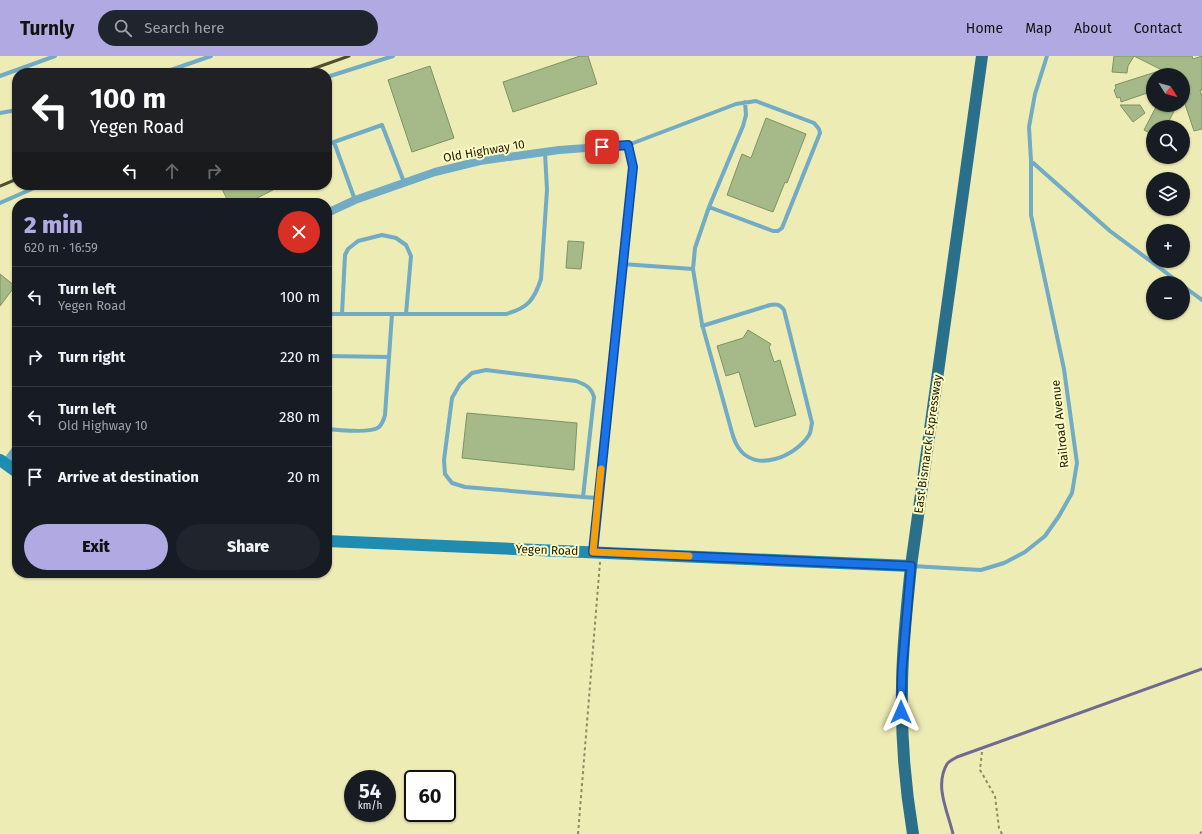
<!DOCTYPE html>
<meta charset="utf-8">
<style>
:root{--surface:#171b24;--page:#20242c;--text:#f1f3f6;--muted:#9ea1a6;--line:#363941;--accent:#b1a9e1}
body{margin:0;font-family:"Fira Sans",sans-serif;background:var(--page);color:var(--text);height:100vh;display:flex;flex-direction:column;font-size:15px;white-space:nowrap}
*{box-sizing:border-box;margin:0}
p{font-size:13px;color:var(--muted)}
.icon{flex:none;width:22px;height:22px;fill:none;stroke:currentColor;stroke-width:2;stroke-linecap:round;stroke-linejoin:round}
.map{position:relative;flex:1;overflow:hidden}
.details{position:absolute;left:12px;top:142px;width:320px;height:380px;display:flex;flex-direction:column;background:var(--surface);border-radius:16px;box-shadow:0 1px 3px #0004}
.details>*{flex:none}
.hud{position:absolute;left:12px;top:12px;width:320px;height:122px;border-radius:16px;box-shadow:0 1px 3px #0004;background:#202124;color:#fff;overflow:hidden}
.needle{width:26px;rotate:127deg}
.tools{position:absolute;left:1146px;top:12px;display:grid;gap:8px}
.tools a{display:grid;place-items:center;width:44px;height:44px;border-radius:50%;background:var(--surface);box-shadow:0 1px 3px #0004;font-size:20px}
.speed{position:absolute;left:344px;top:714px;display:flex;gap:8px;font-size:20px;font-weight:700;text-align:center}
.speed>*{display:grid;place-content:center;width:52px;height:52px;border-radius:50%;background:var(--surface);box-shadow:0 1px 3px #0004;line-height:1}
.speed small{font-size:10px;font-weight:400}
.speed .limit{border:2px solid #111;border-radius:6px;background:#fff;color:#111}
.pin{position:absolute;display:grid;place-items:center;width:34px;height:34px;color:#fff;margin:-17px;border-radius:8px;box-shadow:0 2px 6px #0006}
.me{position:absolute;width:44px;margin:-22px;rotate:0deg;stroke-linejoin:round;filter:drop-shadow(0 0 3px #0008)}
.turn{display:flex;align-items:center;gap:14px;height:84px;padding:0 12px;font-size:18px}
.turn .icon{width:52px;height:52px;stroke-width:2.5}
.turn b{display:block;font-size:28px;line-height:34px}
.lanes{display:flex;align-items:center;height:38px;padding:0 12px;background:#0003;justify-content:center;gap:20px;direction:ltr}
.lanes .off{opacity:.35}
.round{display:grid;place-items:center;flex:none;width:42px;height:42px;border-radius:21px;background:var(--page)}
.headline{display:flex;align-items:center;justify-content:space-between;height:68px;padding:0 12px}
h1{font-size:24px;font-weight:800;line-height:30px;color:var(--accent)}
.action{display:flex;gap:8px;margin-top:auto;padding:8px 12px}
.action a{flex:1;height:46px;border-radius:24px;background:var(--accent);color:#111;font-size:16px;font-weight:800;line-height:46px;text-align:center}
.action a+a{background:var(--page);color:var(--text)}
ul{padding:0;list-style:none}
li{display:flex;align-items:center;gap:12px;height:60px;padding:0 12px;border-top:1px solid var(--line)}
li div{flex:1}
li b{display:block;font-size:15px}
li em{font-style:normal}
header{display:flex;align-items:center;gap:24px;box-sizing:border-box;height:56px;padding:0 20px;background:var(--accent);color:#111}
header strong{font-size:19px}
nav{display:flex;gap:22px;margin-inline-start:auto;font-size:14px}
.search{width:280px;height:36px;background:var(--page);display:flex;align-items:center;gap:10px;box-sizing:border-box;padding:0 14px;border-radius:22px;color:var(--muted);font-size:15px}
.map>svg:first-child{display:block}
</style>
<header>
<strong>Turnly</strong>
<div class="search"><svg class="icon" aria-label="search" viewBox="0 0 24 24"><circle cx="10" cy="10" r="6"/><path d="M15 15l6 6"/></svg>Search here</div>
<nav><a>Home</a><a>Map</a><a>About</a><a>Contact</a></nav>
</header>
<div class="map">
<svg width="1202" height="778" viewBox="0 0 1202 778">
<rect width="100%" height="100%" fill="#eeecb5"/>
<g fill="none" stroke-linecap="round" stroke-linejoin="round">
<path stroke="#6e6a91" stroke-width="3" d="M953,778C948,756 934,730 947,708C949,705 954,703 957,701L1202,613"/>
</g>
<path fill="#a5ba88" stroke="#7e9262" d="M580,0H588L597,28L513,56L503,26Z
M1114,0H1134L1128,10L1127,17L1112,16Z
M1134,0H1192L1193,3L1202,0V34H1200L1202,41V73L1194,75L1183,42V19H1153V35L1121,46L1120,41L1117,42L1114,34L1116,32L1115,29L1162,14Z
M430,10L454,82L412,96L388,24Z
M1120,49H1140L1145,57L1133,66Z
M1157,49H1177L1166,71H1153V79L1144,74Z
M766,62L806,78L787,127L785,126L773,156L727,139L742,98L751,102Z
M220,129H270L273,134L247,147H229Z
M568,185L584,186L581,213L566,212Z
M0,218L15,230L0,250Z
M748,274L771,288L769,291L774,306L780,304L796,359L755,371L739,316L726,320L717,290L743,282Z
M467,357L577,367L574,414L462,402Z"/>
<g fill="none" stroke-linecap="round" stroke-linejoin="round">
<path stroke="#8c8b64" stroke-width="2" stroke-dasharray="3 3" stroke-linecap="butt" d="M982,696L980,714L995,740L999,772L1002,778
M578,778L600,506
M1200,778L1202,775"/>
<path stroke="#71abc4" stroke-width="4" d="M1047,0L1035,38L1029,71L1031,105L1110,175L1180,227
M162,17L211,0
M0,20L55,0
M327,21L393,0
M0,57L17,54
M327,89L334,86
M355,144L334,86L382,69L404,126
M0,147L41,129
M622,208L693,213
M1183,230L1202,244
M327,258H506C528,252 534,244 541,223L547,134L545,97
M342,258L345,199L348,193L358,185L382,179L396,182L406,189L411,200L406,258
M702,270L770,249C776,248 780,248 784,254L812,367C811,371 811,376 809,379C796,400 755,418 738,391C736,388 734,383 733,380L702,268L693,213L695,192L709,151L743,70L746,59L745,46
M327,300L389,301
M327,373C338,374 371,378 379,371C382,368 384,363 385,359L392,258
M583,441L594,341C591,331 586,329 576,325L486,314L472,317L460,328L452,342L444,404L445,418L452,427L465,431L583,441L598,442
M593,496L633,111L628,89L736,48L756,45L814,67L819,73L820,77L782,172L778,175H773L709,151
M912,510L981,514L1004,507L1025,496L1045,480L1059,460L1072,437L1077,407L1064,313L1031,159V105"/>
<path stroke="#71abc4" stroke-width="8" d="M327,157L355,144L435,116L480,105L559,94L628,89
M5,408L17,392"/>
<path stroke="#1f8cb0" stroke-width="12" d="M0,404L17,416
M327,485L911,510"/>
<path stroke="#2a708a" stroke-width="12" d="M913,778C905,730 901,681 902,632C902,591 907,551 911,510L982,0"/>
<path stroke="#4f4e31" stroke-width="3" d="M301,17L349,0
M0,130L17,123"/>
</g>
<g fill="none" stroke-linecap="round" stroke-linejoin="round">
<defs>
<path id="route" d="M602,91L628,89L633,111L593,496L911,510L902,614L901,656"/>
</defs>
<use href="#route" stroke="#114b97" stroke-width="10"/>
<use href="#route" stroke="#1a73e8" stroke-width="7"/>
<path stroke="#f59e0b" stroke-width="7" d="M601,413L593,496L689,500"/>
</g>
<g text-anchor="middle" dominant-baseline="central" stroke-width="4" stroke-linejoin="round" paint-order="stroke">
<g font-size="12" fill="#22210b" stroke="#fbfac2">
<text transform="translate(484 95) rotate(-10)">Old Highway 10</text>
<text transform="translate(1060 368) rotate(-96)">Railroad Avenue</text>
<text transform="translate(928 388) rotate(-82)">East Bismarck Expressway</text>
<text transform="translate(547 494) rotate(2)">Yegen Road</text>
</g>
</g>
</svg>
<div class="tools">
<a><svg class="needle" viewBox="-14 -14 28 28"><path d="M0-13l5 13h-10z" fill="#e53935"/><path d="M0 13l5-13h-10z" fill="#9ea1a6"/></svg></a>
<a><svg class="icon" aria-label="search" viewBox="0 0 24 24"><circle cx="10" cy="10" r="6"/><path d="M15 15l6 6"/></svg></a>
<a><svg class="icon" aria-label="layers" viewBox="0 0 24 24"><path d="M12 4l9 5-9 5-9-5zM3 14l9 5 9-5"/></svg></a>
<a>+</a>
<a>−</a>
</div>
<div class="speed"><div>54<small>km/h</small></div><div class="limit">60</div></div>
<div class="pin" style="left:602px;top:91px;background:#d93025"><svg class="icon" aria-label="arrive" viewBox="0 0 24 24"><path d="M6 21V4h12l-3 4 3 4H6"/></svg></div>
<svg class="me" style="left:901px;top:656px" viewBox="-20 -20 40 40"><path d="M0-17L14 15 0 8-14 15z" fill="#1a73e8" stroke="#fff" stroke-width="4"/></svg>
<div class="hud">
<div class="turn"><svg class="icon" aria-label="left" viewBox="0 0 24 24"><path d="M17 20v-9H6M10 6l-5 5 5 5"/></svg><div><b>100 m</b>Yegen Road</div></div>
<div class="lanes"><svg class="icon" aria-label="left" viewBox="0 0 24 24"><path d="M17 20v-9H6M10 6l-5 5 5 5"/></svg><svg class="icon off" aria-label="ahead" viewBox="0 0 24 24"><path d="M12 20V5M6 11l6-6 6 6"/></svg><svg class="icon off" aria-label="right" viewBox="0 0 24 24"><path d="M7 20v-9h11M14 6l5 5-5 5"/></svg></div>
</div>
<section class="details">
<div class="headline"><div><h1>2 min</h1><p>620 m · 16:59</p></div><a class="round" style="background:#d93025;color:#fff"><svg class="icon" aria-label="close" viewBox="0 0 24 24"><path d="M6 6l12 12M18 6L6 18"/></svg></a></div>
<ul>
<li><svg class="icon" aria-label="left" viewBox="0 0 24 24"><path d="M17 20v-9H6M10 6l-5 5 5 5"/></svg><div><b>Turn left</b><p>Yegen Road</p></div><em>100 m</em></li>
<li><svg class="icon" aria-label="right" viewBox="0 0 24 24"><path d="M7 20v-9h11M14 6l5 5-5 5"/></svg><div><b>Turn right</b></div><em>220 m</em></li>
<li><svg class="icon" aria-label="left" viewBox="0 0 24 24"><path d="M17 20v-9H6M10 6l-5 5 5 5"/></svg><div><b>Turn left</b><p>Old Highway 10</p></div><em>280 m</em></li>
<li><svg class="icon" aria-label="arrive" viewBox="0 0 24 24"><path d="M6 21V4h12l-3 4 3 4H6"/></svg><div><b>Arrive at destination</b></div><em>20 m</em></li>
</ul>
<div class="action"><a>Exit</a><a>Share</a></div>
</section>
</div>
